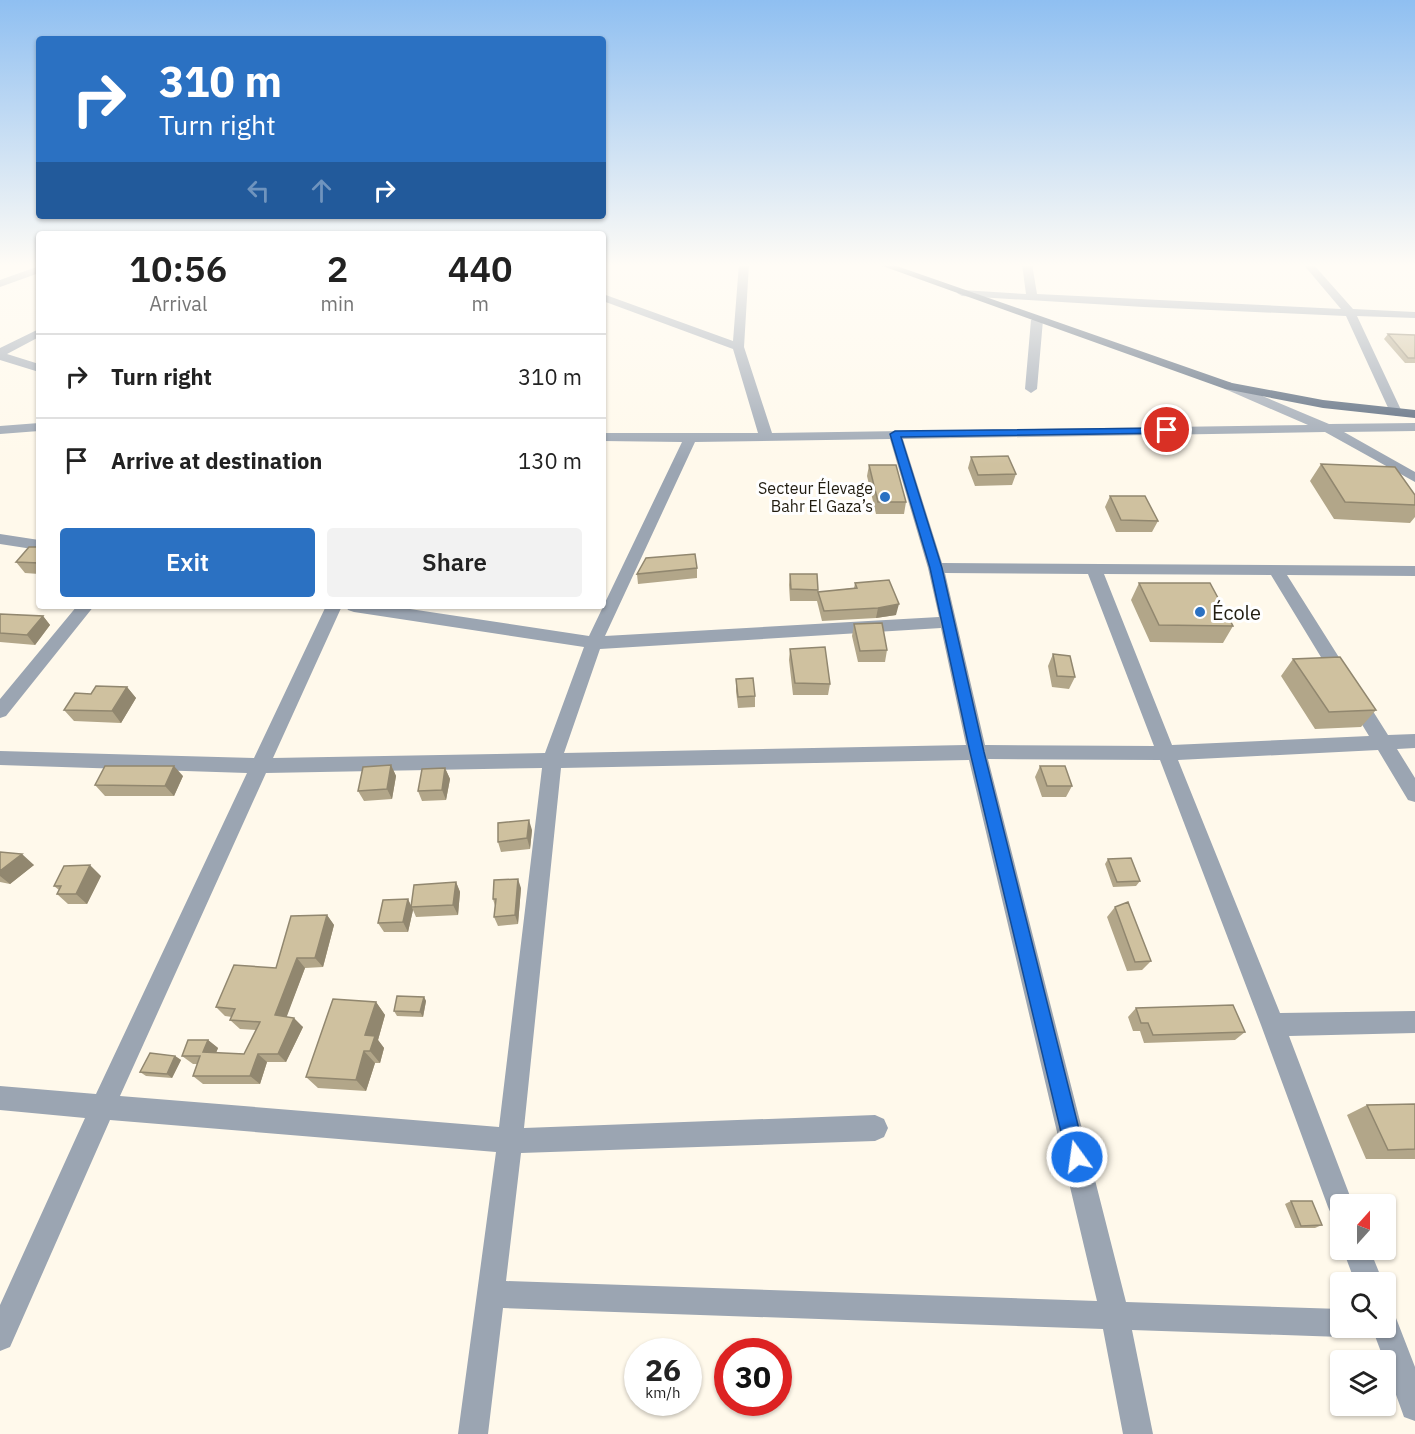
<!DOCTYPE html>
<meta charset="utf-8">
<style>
:root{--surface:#fff;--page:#f2f2f2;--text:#222;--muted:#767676;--line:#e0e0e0;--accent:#2b71c2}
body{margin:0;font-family:"IBM Plex Sans",sans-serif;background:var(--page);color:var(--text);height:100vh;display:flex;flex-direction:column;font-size:22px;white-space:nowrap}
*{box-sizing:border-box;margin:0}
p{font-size:20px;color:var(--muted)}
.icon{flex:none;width:33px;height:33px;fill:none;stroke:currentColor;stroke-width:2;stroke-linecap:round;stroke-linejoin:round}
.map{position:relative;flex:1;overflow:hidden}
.side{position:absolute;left:36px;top:231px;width:570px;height:378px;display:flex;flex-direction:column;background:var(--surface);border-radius:6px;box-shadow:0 2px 4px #0004}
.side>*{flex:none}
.banner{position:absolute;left:36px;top:36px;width:570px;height:183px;border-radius:6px;box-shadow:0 2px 4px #0004;background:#2b71c2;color:#fff;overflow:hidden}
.needle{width:39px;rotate:21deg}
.fabs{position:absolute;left:1330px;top:1194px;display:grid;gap:12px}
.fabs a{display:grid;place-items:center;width:66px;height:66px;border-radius:6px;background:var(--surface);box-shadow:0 2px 4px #0004;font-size:30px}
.speed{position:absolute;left:624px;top:1338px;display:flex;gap:12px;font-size:30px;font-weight:700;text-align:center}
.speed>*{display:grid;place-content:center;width:78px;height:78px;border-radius:50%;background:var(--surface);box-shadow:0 2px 4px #0004;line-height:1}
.speed small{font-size:15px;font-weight:400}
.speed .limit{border:9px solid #d22;background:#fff;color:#111}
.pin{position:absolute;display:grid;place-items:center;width:51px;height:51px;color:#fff;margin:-26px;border:3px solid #fff;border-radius:50%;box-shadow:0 2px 6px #0007}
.me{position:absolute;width:66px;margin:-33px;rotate:346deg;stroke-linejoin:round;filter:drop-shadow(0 0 4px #0008)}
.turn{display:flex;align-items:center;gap:21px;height:126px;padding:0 24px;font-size:27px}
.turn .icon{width:78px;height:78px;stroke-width:2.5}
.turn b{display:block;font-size:42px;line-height:51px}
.lanes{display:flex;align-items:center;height:57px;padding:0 24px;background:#0003;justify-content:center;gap:30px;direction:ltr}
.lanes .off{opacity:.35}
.eta{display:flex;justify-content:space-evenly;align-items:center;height:102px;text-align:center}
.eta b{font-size:36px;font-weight:600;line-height:42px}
.cta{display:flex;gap:12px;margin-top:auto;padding:12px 24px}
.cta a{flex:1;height:69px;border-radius:6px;background:var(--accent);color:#fff;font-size:24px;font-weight:600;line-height:69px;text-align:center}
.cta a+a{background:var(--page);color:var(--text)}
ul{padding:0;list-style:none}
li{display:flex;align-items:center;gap:18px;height:84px;padding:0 24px;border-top:2px solid var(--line)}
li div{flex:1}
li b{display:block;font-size:22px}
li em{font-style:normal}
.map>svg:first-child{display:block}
</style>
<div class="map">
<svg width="1415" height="1434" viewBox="0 0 1415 1434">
<rect width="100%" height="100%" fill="#fff9eb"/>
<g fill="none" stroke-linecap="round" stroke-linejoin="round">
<path fill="#9ba5b2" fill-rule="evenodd" d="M739,264H749L744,347L772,433L1308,425L1225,389L1223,386L1229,382L1329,424L1415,423V431L1344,432L1415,472V482L1325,432L903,439L942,563L1415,566V576L1287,575L1388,735L1415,734V748L1397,749L1415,778V802L1408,800L1378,750L1178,760L1280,1013L1415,1011V1033L1289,1036L1353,1204H1341V1220L1332,1216L1328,1207L1261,1025L1160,760L988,759L1126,1302L1341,1309V1328H1353L1351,1333L1341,1337L1132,1330L1153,1434H1123L1103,1329L503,1308L488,1434H458L496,1152L110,1120L10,1347L0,1351V1305L85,1118L0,1110V1086L96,1094L247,773L0,765V751L254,758L326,606H342L273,758L545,753L584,647L354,612L348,610L346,606H390L589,636L682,442L603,441V433H758L733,349L603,301V294L733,341ZM890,439L928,568L939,617L605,636L695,442ZM945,573L1088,574L1154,746L985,745ZM1104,574L1271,575L1369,736L1172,745ZM941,628L966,745L564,753L600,649ZM969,760L1097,1301L506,1281L521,1153L875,1141L884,1137L888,1128L884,1119L875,1115L524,1128L561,768ZM542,768L499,1127L120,1096L266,773Z
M1022,264H1032L1037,294L1341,309L1303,264H1313L1353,309L1415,312V318L1357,316L1402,412L1396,416L1390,412L1346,316L1144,307L962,296L957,293L962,290L1026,294Z
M39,266V273L0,287V280Z
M1037,317L1043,320L1037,389L1031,393L1025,389L1031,320Z
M39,329V337L7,354L39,364V372L0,360V348Z
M39,423V431L0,434V426Z
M0,534L39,540V550L0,544Z
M77,606H94L6,716L0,718V699Z
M1343,1250H1370L1383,1282H1355Z
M1386,1314L1396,1318L1415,1367V1421L1404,1417L1386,1367V1360H1384L1372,1328H1386Z"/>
<path fill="#4f6076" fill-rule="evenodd" d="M877,264H891L1232,383L1323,400L1415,410V418L1323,408L1225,389Z"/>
</g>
<path fill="#b2a689" d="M1403,264H1415V266H1405Z
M1388,334L1415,335V363H1405L1384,339Z
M971,457L1016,474L1012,485L975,486L968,468Z
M1321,464L1415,495V517L1410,523L1334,519L1310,481Z
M869,465L906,502L904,514H876L867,476Z
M1110,496L1158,521L1152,532H1116L1105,507Z
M39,547V574L25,573L16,562Z
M697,568V578L638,584L637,574Z
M790,574L818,590V592L854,588L855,583L896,615L876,618L822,621L817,601H790L789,585Z
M1139,583L1233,626L1223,643L1150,642L1131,600Z
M0,614L43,616L50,625L35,645L0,642Z
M854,624L887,650L885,662H858L852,636Z
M790,649L830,684L828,695H793L789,660Z
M1053,654L1075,677L1069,689L1052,687L1048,666Z
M1293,659L1376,710L1361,727L1315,729L1281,676Z
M736,679L755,696V707L738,708L736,691Z
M127,687L136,698L121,723L74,721L64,710L91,694Z
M391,765L396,776L392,799L364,801L358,791Z
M1040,766L1072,786L1066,797H1042L1035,777Z
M445,768L450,779L446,800L422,801L418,791Z
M183,776L174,796H105L95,785Z
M532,830L530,849L501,852L498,842Z
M0,852L34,865L10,884L0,882Z
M1108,859L1140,881L1136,886L1113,887L1105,864Z
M101,876L87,904H68L57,894L59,890L54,886Z
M456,882L460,892L458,915L416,917L413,910L408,932H384L378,923L408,899L411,906Z
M521,888L518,924L498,926L494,917L495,906L493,899Z
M1115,907L1151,961L1142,970L1127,971L1107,917Z
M327,915L334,925L323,967L305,968L286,1017L303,1027L286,1062H267L260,1084H203L193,1076L197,1064H193L182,1056L208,1040L218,1048L216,1053L244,1054L256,1030L240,1029L230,1020L232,1017L225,1016L216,1007L276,968Z
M424,997L426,1001L423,1017L397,1016L394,1011Z
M376,1002L385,1015L378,1040L384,1048L380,1063H375L366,1091L318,1088L306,1077Z
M1136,1008L1245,1032L1235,1040L1144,1043L1140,1031H1133L1128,1017Z
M175,1056L181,1060L172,1078L146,1076L140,1072Z
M1415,1104V1159H1366L1347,1115L1367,1105Z
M1291,1201L1322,1225L1315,1228H1295L1285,1204Z"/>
<path fill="#91876f" d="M899,604L896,615L876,618L878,608Z
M43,616L50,625L35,645L27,635Z
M127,687L136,698L121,723L112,711Z
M391,765L396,776L392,799L387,789Z
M174,766L183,776L174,796L165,786Z
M445,768L450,779L446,800L442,790Z
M529,820L532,830L530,849L527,838Z
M22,854L34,865L10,884L0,876V871Z
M90,865L101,876L87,904L76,894Z
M518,879L521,888L518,924L515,915Z
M456,882L460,892L458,915L453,905Z
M408,899L413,910L408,932L403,922Z
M327,915L334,925L323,967L315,958Z
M297,958L305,968L284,1024L275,1015Z
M424,997L426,1001L423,1017L420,1012Z
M376,1002L385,1015L378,1040L384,1048L380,1063L370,1051L365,1035Z
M294,1018L303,1027L286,1062L278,1054Z
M208,1040L218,1048L213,1060L203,1052Z
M364,1051L375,1063L366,1091L356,1080Z
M258,1054L267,1062L260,1084L250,1076Z
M175,1056L181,1060L172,1078L167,1074Z"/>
<path fill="#cfc19f" stroke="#91876f" stroke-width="1.5" d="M1388,334L1415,335V358H1408Z
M1008,456L1016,474L978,475L971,457Z
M1321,464L1395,467L1415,495V505L1345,502Z
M869,465H896L906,502H878Z
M1110,496H1145L1158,521L1121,520Z
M29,547H39V563L16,562Z
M695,554L697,568L637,574L646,558Z
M790,574H817L818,590L791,589Z
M889,580L899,604L878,608L824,611L818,592L857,588L855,583Z
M1139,583H1210L1233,626L1159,625Z
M0,614L43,616L27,635L0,633Z
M882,623L887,650L860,651L854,624Z
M825,647L830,684L795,683L790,649Z
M1053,654L1070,656L1075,677L1057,676Z
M1340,657L1376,710L1329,712L1293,659Z
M753,678L755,696L738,697L736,679Z
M96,686L127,687L112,711L64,710L75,693L91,694Z
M391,765L387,789L358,791L363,767Z
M105,766H174L165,786L95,785Z
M1040,766H1065L1072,786H1047Z
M445,768L442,790L418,791L422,769Z
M529,820L527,838L498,842V823Z
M0,852L22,854L0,871Z
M1131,858L1140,881L1117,882L1108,859Z
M90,865L76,894H57L61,886H54L64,866Z
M518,879L515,915L494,917L496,899H493L494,880Z
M456,882L453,905L411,907L414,885Z
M408,899L403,922L378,923L383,900Z
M1128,902L1151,961L1135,962L1115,907Z
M327,915L315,958H297L275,1015L294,1018L278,1054H258L250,1076H193L200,1056H182L188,1040H208L203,1052L244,1054L260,1022L230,1020L235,1009L216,1007L234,965L276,968L291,916Z
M397,996L424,997L420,1012L394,1011Z
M333,999L376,1002L365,1035L375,1036L370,1051H364L356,1080L306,1077Z
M1233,1005L1245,1032L1153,1035L1148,1023H1141L1136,1008Z
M150,1053L175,1056L167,1074L140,1072Z
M1415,1104V1149L1388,1150L1367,1105Z
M1291,1201H1312L1322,1225L1301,1226Z"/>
<linearGradient id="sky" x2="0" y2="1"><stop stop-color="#8fbff1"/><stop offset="0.57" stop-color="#fffcf6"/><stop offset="1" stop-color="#fffcf6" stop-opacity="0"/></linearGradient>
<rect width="1415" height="465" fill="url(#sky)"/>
<path fill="#1a73e8" stroke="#114b97" stroke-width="1.5" d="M1167,428H1171V433L901,437L942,568L984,752L1086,1157L1083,1164L1077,1167L1070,1164L1067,1157L970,752L930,568L890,434L895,431Z"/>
<g fill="#2b71c2" stroke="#fff" stroke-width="2">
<circle cx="885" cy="497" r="6"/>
<circle cx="1200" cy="612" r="6"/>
</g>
<g text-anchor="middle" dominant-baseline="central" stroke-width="6" stroke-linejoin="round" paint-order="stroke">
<g font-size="16" fill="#221d10" stroke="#fff" text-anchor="end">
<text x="873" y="488">Secteur Élevage<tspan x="873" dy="18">Bahr El Gaza’s</tspan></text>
</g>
<g font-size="20" fill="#221d10" stroke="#fff" text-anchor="start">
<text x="1212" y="612">École</text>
</g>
</g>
</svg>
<div class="fabs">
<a><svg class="needle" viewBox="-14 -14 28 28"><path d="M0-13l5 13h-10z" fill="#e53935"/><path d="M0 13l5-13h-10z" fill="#767676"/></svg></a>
<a><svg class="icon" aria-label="search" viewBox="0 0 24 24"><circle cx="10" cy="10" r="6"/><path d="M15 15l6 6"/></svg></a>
<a><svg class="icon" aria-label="layers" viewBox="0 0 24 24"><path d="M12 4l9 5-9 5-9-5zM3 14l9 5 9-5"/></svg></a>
</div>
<div class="speed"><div>26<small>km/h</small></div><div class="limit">30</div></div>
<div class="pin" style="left:1167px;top:430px;background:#d93025"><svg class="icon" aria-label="arrive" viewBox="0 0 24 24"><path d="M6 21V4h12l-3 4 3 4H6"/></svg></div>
<svg class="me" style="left:1077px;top:1157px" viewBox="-20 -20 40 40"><circle r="17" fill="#1a73e8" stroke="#fff" stroke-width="3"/><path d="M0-11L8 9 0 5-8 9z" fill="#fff"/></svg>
<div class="banner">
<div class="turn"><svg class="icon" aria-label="right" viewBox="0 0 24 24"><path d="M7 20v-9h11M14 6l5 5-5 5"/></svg><div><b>310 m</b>Turn right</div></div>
<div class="lanes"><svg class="icon off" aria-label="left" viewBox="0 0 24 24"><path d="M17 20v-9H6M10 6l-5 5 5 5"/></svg><svg class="icon off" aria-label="ahead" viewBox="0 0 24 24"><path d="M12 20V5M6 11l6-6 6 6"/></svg><svg class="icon" aria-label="right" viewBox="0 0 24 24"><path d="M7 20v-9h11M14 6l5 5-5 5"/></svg></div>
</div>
<section class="side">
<div class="eta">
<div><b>10:56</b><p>Arrival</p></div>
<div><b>2</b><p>min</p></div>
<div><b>440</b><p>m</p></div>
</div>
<ul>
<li><svg class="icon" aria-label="right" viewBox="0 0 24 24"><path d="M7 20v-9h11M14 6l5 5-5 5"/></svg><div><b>Turn right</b></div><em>310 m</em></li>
<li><svg class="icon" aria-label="arrive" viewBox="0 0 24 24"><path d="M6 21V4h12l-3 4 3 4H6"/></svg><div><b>Arrive at destination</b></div><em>130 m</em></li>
</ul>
<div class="cta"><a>Exit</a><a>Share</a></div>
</section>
</div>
